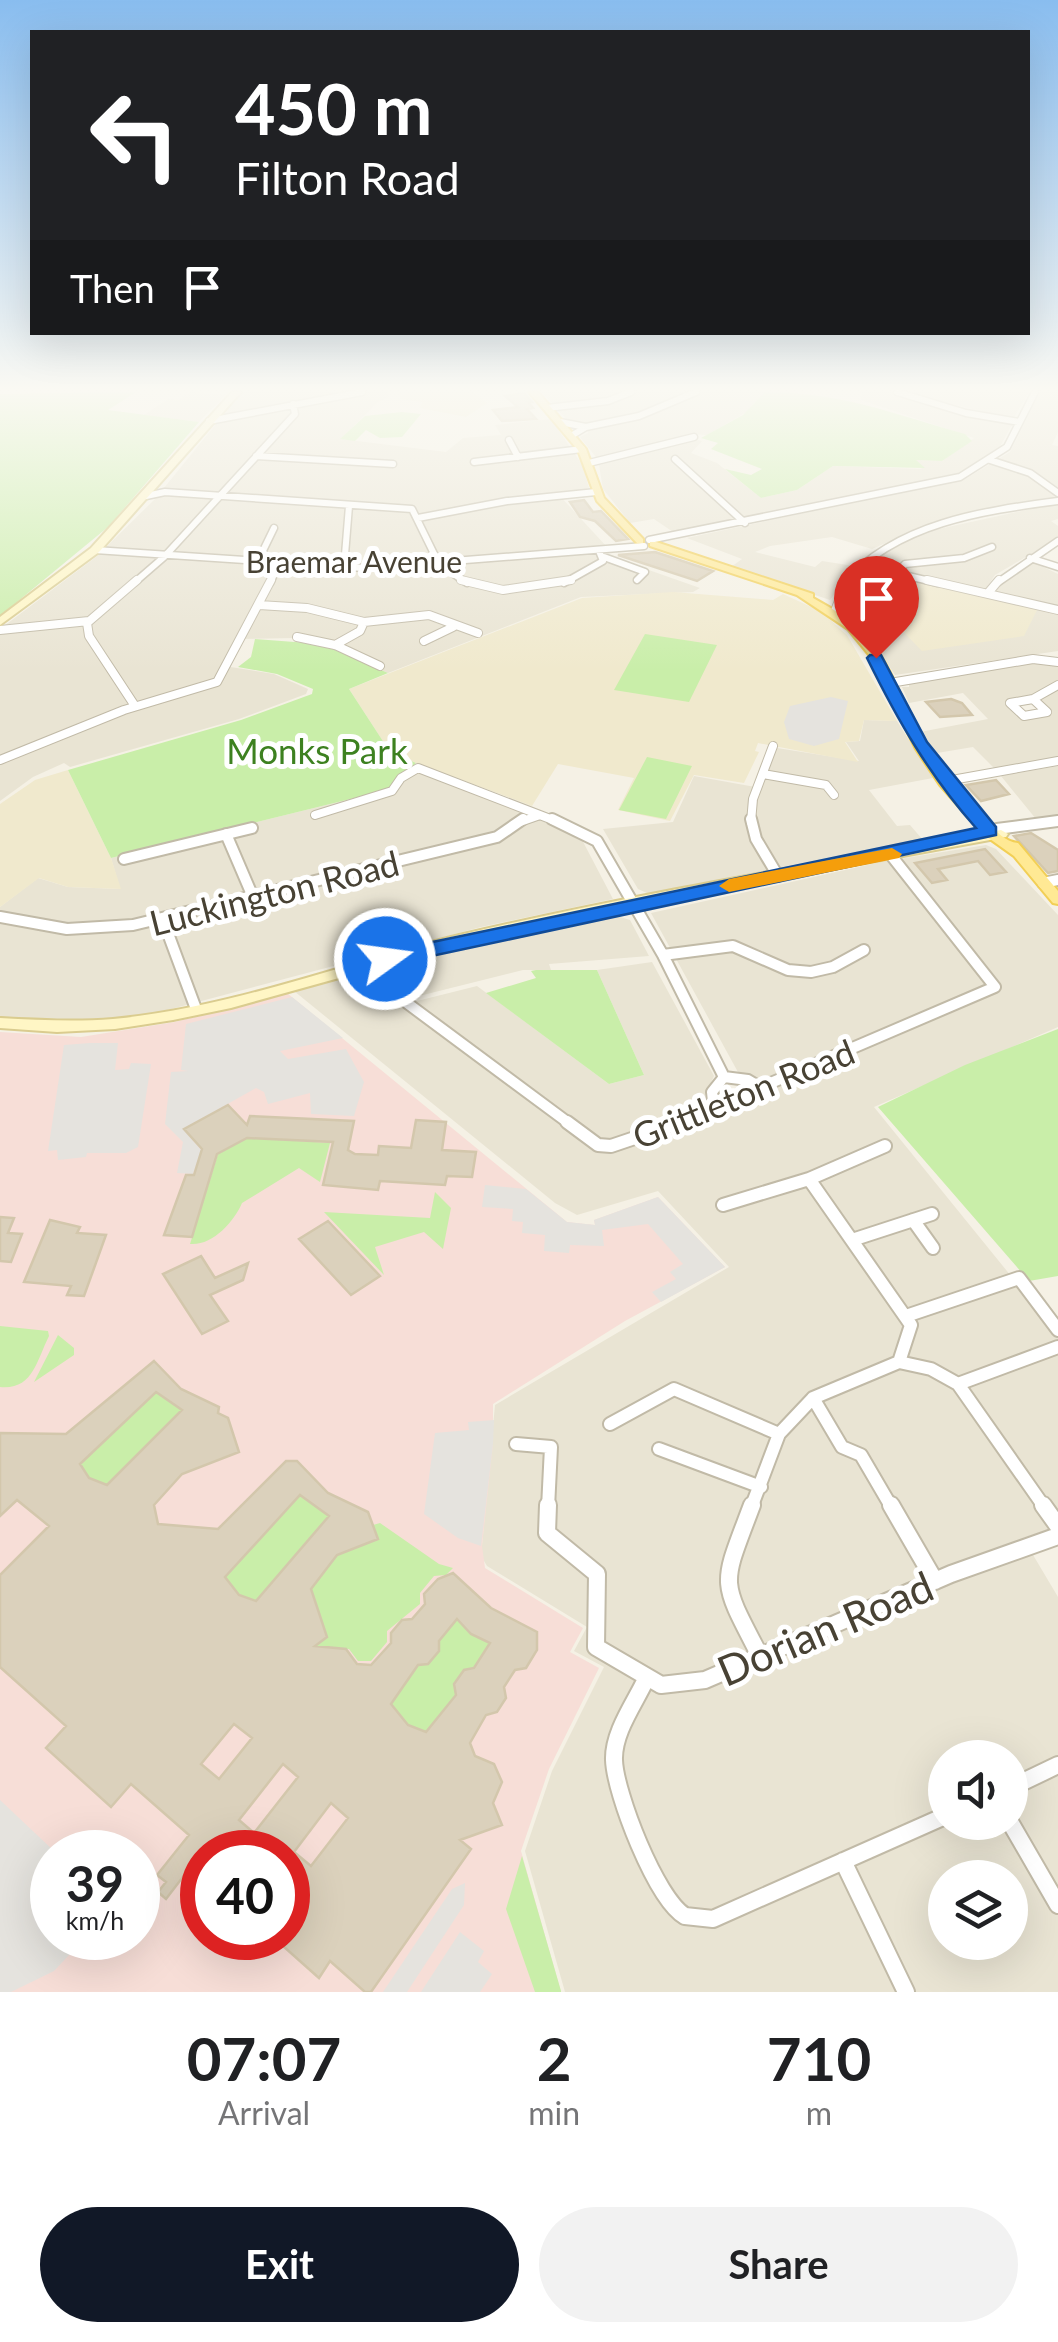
<!DOCTYPE html>
<style>
:root{--surface:#fff;--page:#f2f2f2;--text:#202124;--muted:#757577;--accent:#111827}
body{margin:0;font-family:Lato,sans-serif;background:var(--page);color:var(--text);height:100vh;display:flex;flex-direction:column;font-size:38px;white-space:nowrap}
*{box-sizing:border-box;margin:0}
p{font-size:32px;color:var(--muted)}
.icon{flex:none;width:55px;height:55px;fill:none;stroke:currentColor;stroke-width:2;stroke-linecap:round;stroke-linejoin:round}
.map{position:relative;height:1992px;overflow:hidden}
.panel{display:flex;flex-direction:column;background:var(--surface);flex:1}
.panel>*{flex:none}
.top-card{position:absolute;left:30px;top:30px;width:1000px;height:305px;border-radius:0px;box-shadow:0 10px 40px #0002;background:#202124;color:#fff;overflow:hidden}
.tools{position:absolute;left:928px;top:1740px;display:grid;gap:20px}
.tools a{display:grid;place-items:center;width:100px;height:100px;border-radius:50%;background:var(--surface);box-shadow:0 10px 40px #0002;font-size:50px}
.speed{position:absolute;left:30px;top:1830px;display:flex;gap:20px;font-size:50px;font-weight:700;text-align:center}
.speed>*{display:grid;place-content:center;width:130px;height:130px;border-radius:50%;background:var(--surface);box-shadow:0 10px 40px #0002;line-height:1}
.speed small{font-size:25px;font-weight:400}
.speed .limit{border:15px solid #d22;background:#fff;color:#111}
.pin{position:absolute;display:grid;place-items:center;width:85px;height:85px;color:#fff;margin:-102px -42px;border-radius:50% 50% 50% 0;rotate:-45deg;box-shadow:0 0 10px #0007}
.pin .icon{rotate:45deg}
.me{position:absolute;width:110px;margin:-55px;rotate:76deg;stroke-linejoin:round;filter:drop-shadow(0 0 8px #0008)}
.turn{display:flex;align-items:center;gap:35px;height:210px;padding:0 40px;font-size:45px}
.turn .icon{width:130px;height:130px;stroke-width:2.5}
.turn b{display:block;font-size:70px;line-height:85px}
.then{display:flex;align-items:center;height:95px;padding:0 40px;background:#0003;gap:20px;font-size:38px}
.eta{display:flex;justify-content:space-evenly;align-items:center;height:170px;text-align:center}
.eta b{font-size:60px;font-weight:700;line-height:70px}
.primary-button{display:flex;gap:20px;margin-top:auto;padding:20px 40px}
.primary-button a{flex:1;height:115px;border-radius:60px;background:var(--accent);color:#fff;font-size:40px;font-weight:700;line-height:115px;text-align:center}
.primary-button a+a{background:var(--page);color:var(--text)}
.map>svg:first-child{display:block}
</style>
<div class="map">
<svg width="1058" height="1992" viewBox="0 0 1058 1992">
<rect width="100%" height="100%" fill="#f5f1e5"/>
<path fill="#e9e4d3" fill-rule="evenodd" d="M190,392L225,395L199,422L144,415L168,399L179,400Z
M242,392H388L389,397L378,402L341,439L446,452L463,438L501,435L495,425L551,419L583,466L589,488L559,495L607,547L609,556L700,588L693,592L581,597L388,673L321,643L296,638L236,639L224,666L274,674L308,689L306,694L239,719L70,767L64,763L33,777L0,801V629L96,557L155,499Z
M542,392H765L750,410L707,435L689,434L599,461L580,437L588,433L589,425L567,420Z
M862,392H891L968,415L1013,423L998,450L956,476L676,534L654,519L630,523L603,489L599,465L694,439L702,441L691,453L717,463L761,498L797,490L833,466L922,469L913,462L915,460L942,461L974,438L861,400Z
M904,392H1029L1013,419Z
M1040,392H1058V432L1052,445L1058,446V498L931,523L872,549L832,537L770,546L755,552L815,567L822,561L854,566L830,600L731,567L742,559L687,538L967,478L1010,452Z
M1058,503V519L1051,521L1058,526V538L995,575L985,590L870,563L885,550L925,532Z
M1031,561L1058,574V606L995,592L1004,579Z
M867,569L1058,613V651L895,675L870,637L839,607Z
M1041,661L1058,665V681L1032,695L1007,701L1023,718L1050,713L1039,700L1058,687V757L994,768L973,747L937,753L920,732L988,719L963,693L909,703L902,687H909V682Z
M864,720L897,721L933,778L869,790L897,826L910,825L923,840L649,894L638,889L603,829L673,822L694,776L761,788L777,748L859,761L846,742L860,741Z
M1058,766V815L1036,819L1001,776Z
M401,772H419L580,836L613,899L481,927L160,1012L88,1021L0,1019V907L38,878L68,887L120,889L111,858L387,790Z
M986,845L996,849L1058,915V1027L874,1107L1058,1334V1526L1023,1538L1058,1597V1992H565L525,1851L552,1771L604,1667L574,1651L587,1627L487,1566L481,1556L495,1405L729,1267L658,1191L577,1215L555,1203L294,991L374,969L384,974L401,1005L477,986L609,1084L644,1075L597,970L652,962L714,1076L700,1106L709,1117L776,1092L765,1081L739,1074L651,913L881,862ZM945,1758H1010V1822H945ZM945,1878H1010V1942H945Z
M617,916L630,920L649,956L549,964L551,970H523L415,997L400,967L402,962L481,943Z"/>
<path fill="#f0e9cd" d="M399,392H473L487,403L466,417L420,408L422,402L401,399Z
M900,577L1038,608L1024,636L922,651L879,607Z
M673,592L773,600L783,594L820,611L847,635L897,721L864,720L859,741L845,742L858,762L758,743L755,751L759,752L744,783L694,775L670,821L618,810L634,778L558,764L532,806L416,763L390,752L349,689L582,598Z
M68,770L111,858L121,889L68,887L39,878L0,907V804L35,780Z"/>
<path fill="#f7ded7" fill-rule="evenodd" d="M287,993L567,1222L595,1225L594,1220L658,1197L725,1267L625,1321L493,1404V1444L482,1546L485,1568L583,1628L570,1652L599,1668L549,1769L521,1851L561,1992H0V1032L81,1037L175,1022ZM52,1852H138V1938H52ZM202,1852H288V1938H202Z"/>
<path fill="#c9eea9" d="M136,392L108,410L199,422L108,527L0,616V394Z
M765,392C840,392 894,414 965,434L972,441L942,461L916,460L925,468L833,466L797,490L761,498L725,469L751,475L762,469L711,449L718,443L701,438L743,415Z
M402,412L421,414L402,437L380,438L366,430L355,441L340,439L365,416Z
M645,634L717,645L689,702L614,690Z
M255,639L321,644L388,673L349,689L390,752L416,763L387,790L111,858L68,770L241,720L312,694L313,689L277,674L238,667L251,657Z
M647,757L692,766L666,819L619,810Z
M536,970H597L644,1075L609,1084L486,993L536,978L531,971Z
M1058,1029V1276L1029,1281L878,1107L965,1065Z
M248,1138L330,1143L320,1182L299,1168L242,1203C234,1222 212,1246 190,1244L218,1154Z
M435,1192L451,1208L443,1249L424,1232L375,1247L384,1275L324,1212L430,1218Z
M0,1326L48,1331L49,1336C36,1362 33,1390 0,1387Z
M58,1335L74,1348V1355L34,1382Z
M156,1392L182,1410L107,1485L89,1478L80,1464Z
M300,1495L329,1516L256,1601L236,1593L225,1577Z
M380,1523L439,1564L453,1568L446,1575L434,1576L420,1593V1604L387,1631V1642L371,1661H358L349,1649L310,1650L327,1637L311,1589L337,1555L378,1539L373,1525Z
M457,1619L471,1634L490,1643L474,1668L463,1670L454,1684L456,1695L426,1732L404,1723L391,1704L418,1665L428,1664L439,1651V1641Z
M522,1856L561,1991V1992H535L506,1909Z"/>
<path fill="#e5e3de" d="M831,697L848,701L839,739L814,746L789,739L784,722L790,706Z
M292,997L343,1038L280,1051L288,1059L346,1049L364,1082L354,1116L311,1114L310,1093L268,1104L264,1092L256,1088L183,1129L201,1150L193,1174L177,1173L183,1142L165,1124L171,1072L188,1071L181,1070L186,1024Z
M90,1043H118L115,1070L129,1069L131,1063L151,1064L138,1147L126,1153H87L86,1157L58,1160L57,1150L48,1151L64,1045Z
M485,1185L526,1189L567,1222L595,1225L594,1220L658,1197L725,1267L661,1302L652,1292L676,1279L670,1272L683,1264L648,1224L602,1230L604,1246L570,1245L569,1253L544,1251L545,1235L522,1233L523,1222L512,1221L513,1209L482,1207Z
M494,1420L493,1444L481,1546L458,1538L424,1514L435,1433L469,1430L468,1422Z
M0,1800L55,1852L52,1938H85L54,1971L11,1992H0Z
M465,1883L464,1905L407,1992H383L452,1889Z
M460,1932L484,1951L478,1962L492,1974L480,1992H421Z"/>
<path fill="#dbd1bc" stroke="#d3c7ac" stroke-width="2.5" fill-rule="evenodd" d="M524,393L532,402H528L533,408L527,409L536,419L502,421L493,410L518,407L505,396Z
M584,500L593,512L601,511L628,539L616,541L595,521L580,517L570,502Z
M655,552L713,571L697,581L618,555Z
M951,699L962,703L972,715L940,717L926,702Z
M996,780L1009,794L981,801L966,785Z
M1031,833L1058,850V871L1048,873L1014,836Z
M985,849L1006,872L990,875L978,861L938,869L947,880L932,883L915,863Z
M228,1105L247,1125L250,1116L354,1121L348,1150L355,1154L378,1155L379,1146L411,1148L416,1120L446,1122L442,1150L476,1152L472,1177L447,1176L445,1185L380,1181L378,1190L323,1185L333,1142L247,1138L217,1154L192,1237L164,1235L186,1175H194L202,1149L184,1129Z
M0,1217L14,1218L8,1233L22,1234L11,1262L0,1261Z
M50,1220L80,1227L77,1233L106,1235L84,1296L67,1295L71,1286L24,1282Z
M328,1221L380,1276L351,1295L299,1239Z
M201,1256L215,1278L248,1263L243,1280L210,1295L228,1321L202,1334L163,1274Z
M154,1361L181,1389L219,1407L218,1413L228,1418L239,1452L182,1474L154,1505L158,1524L218,1529L286,1461H297L328,1493L368,1512L378,1539L337,1555L311,1589L327,1637L315,1646L346,1649L357,1664L371,1665L391,1643V1633L402,1620L412,1619L425,1604L424,1594L438,1579L453,1573L491,1608L537,1632V1650L526,1668L515,1670L504,1687L506,1698L497,1712L486,1715L470,1743L475,1756L494,1764L502,1782L493,1803L502,1825L460,1840L471,1849L371,1992H365L330,1961L319,1978L274,1938H288V1852H202L166,1899L158,1892L166,1882L157,1875L189,1835L131,1784L111,1807L46,1748L66,1726L0,1667V1575L49,1526L17,1500L0,1516V1433L66,1434ZM156,1392L182,1410L107,1485L89,1478L80,1464ZM300,1495L329,1516L256,1601L239,1595L225,1577ZM457,1619L471,1634L490,1643L474,1668L464,1670L454,1684L456,1695L426,1732L408,1725L391,1704L418,1665L428,1664L439,1651V1641ZM234,1724L252,1738L219,1779L201,1764ZM283,1764L298,1777L254,1833L239,1820ZM331,1803L348,1818L311,1866L294,1852Z"/>
<g fill="none" stroke-linecap="round" stroke-linejoin="round">
<defs>
<path id="street-far4" d="M897,392L966,413L1019,422
M547,408L608,401L631,392
M209,421L362,392
M560,422L586,427L571,436
M586,427L639,416L696,392
M509,440L518,457
M256,456L393,464
M675,459L745,523
M990,460L1030,473L1058,493
M474,462L582,449
M589,463L694,437
M146,496L165,492L412,509L439,564L467,583
M418,518L507,501L596,492
M649,540L960,477L1007,447L1035,392
M95,550L364,568L644,546
M604,557L645,572L637,580
M1030,558L1058,567
M257,563L274,528
M861,565L938,583
M344,567L349,506
M897,573L905,564L964,558L992,547
M134,583L164,557L295,414L293,404
M270,583L279,564
M564,583L603,561L599,551
M844,583C897,523 982,511 1058,501
M997,583L1058,541"/>
<path id="street-far3" d="M461,580L503,590L571,580
M927,580L1058,610
M988,593L999,580
M259,605L307,608L364,622L429,615L478,633
M835,611L847,580
M0,630L89,621
M297,637L335,645L380,666
M424,641L453,627
M335,645L360,631L364,622
M890,683L1033,659L1058,662
M1033,699L1047,712L1024,716L1010,703Z
M1033,699L1058,685
M135,706L89,636L87,623L137,580
M0,760L124,710L217,682L271,580
M763,774L826,785L834,795
M952,780L1058,761
M315,815L392,791L401,778L418,768L558,822
M520,822L540,815
M751,822L753,799L773,746
M1053,822L1058,821"/>
<path id="street-far2" d="M552,819L597,841L663,955L724,1077
M751,819L756,839L778,876
M997,829L1058,821
M226,834L253,897
M124,859L252,828
M1043,883L1058,880
M0,917L67,929L133,925L497,837L523,819
M163,920L196,1009
M663,955L733,946L788,970L811,972L833,967L864,950
M385,959L407,1003L570,1124
M714,1111L712,1092L724,1077L748,1080L763,1089
M675,1124L995,987L890,854"/>
<path id="street-far1" d="M567,1122L598,1145L611,1146L682,1122
M723,1205L809,1179L885,1146
M913,1220L933,1248
M852,1240L932,1214
M906,1316L1019,1278L1058,1330
M899,1362L931,1369L958,1384L1045,1508
M958,1384L1058,1347
M813,1398L842,1447L861,1455L892,1508
M610,1424L674,1389L779,1434
M516,1444L551,1447L548,1508
M659,1449L761,1487
M751,1508L779,1434L813,1398L899,1362L911,1325L809,1179"/>
<path id="street" d="M548,1505L547,1533L597,1574L596,1647L661,1685L705,1680L951,1574L1058,1536
M752,1505C721,1588 719,1577 760,1656
M891,1505L935,1581
M1043,1505L1058,1526
M646,1679C635,1703 613,1732 614,1760C615,1793 656,1899 685,1916L713,1919L945,1816
M1010,1788L1058,1765
M1010,1822L1058,1905
M843,1861L906,1992"/>
<path id="secondary" d="M232,392H241L99,552L0,625V617L91,548Z
M1001,830L1008,834L1006,837L729,888L525,930L458,945L231,1008L173,1020L115,1029L57,1032L0,1028V1018C38,1020 75,1022 113,1019C231,1008 344,963 459,935C638,893 820,863 1001,830Z"/>
<path id="primary" d="M529,392H538L586,449L604,498L643,539V543H637L597,501L578,450Z
M650,542H656L813,594V598C834,610 854,620 869,639C892,669 903,703 920,736C937,768 961,797 987,822C996,831 1005,842 1018,843L1058,891V904L1053,903L1014,856L983,834L940,785L916,749L870,656L848,629L797,595L650,546Z"/>
</defs>
<use href="#street-far4" stroke="#c1baa7" stroke-width="9"/>
<use href="#street-far3" stroke="#c1baa7" stroke-width="10"/>
<use href="#street-far2" stroke="#c1baa7" stroke-width="14"/>
<use href="#street-far1" stroke="#c1baa7" stroke-width="16"/>
<use href="#street" stroke="#c1baa7" stroke-width="20"/>
<use href="#secondary" stroke="#dacc8f" stroke-width="4"/>
<use href="#primary" stroke="#f2cf56" stroke-width="4"/>
<use href="#street-far4" stroke="#fff" stroke-width="6"/>
<use href="#street-far3" stroke="#fff" stroke-width="8"/>
<use href="#street-far2" stroke="#fff" stroke-width="10"/>
<use href="#street-far1" stroke="#fff" stroke-width="12"/>
<use href="#street" stroke="#fff" stroke-width="16"/>
<use href="#secondary" fill="#fff6c5" fill-rule="evenodd"/>
<use href="#primary" fill="#ffe994" fill-rule="evenodd"/>
</g>
<linearGradient id="sky" x2="0" y2="1"><stop stop-color="#89bdef"/><stop offset="0.58" stop-color="#faf9f3"/><stop offset="1" stop-color="#faf9f3" stop-opacity="0"/></linearGradient>
<rect width="1058" height="671" fill="url(#sky)"/>
<path fill="#1a73e8" stroke="#114b97" stroke-width="2.5" d="M870,655H881L927,742L996,827V835L385,966L374,959L385,952L976,828C929,775 898,721 867,658Z"/>
<path fill="#f59e0b" d="M892,848L902,854L899,858L729,892L719,886L729,879Z"/>
<g text-anchor="middle" dominant-baseline="central" stroke-width="10" stroke-linejoin="round" paint-order="stroke">
<g font-size="30" fill="#484234" stroke="#fff">
<text x="354" y="561">Braemar Avenue</text>
</g>
<g font-size="35" fill="#3d8120" stroke="#fff">
<text x="317" y="750">Monks Park</text>
</g>
<g font-size="35" fill="#484234" stroke="#fff">
<text transform="translate(274 892) rotate(-14)">Luckington Road</text>
<text transform="translate(743 1093) rotate(-22)">Grittleton Road</text>
</g>
<g font-size="42" fill="#484234" stroke="#fff">
<text transform="translate(825 1628) rotate(-23)">Dorian Road</text>
</g>
</g>
</svg>
<div class="tools">
<a><svg class="icon" aria-label="sound" viewBox="0 0 24 24"><path d="M4 9h4l5-4v14l-5-4H4zM17 9q2 3 0 6"/></svg></a>
<a><svg class="icon" aria-label="layers" viewBox="0 0 24 24"><path d="M12 4l9 5-9 5-9-5zM3 14l9 5 9-5"/></svg></a>
</div>
<div class="speed"><div>39<small>km/h</small></div><div class="limit">40</div></div>
<div class="pin" style="left:876px;top:658px;background:#d93025"><svg class="icon" aria-label="arrive" viewBox="0 0 24 24"><path d="M6 21V4h12l-3 4 3 4H6"/></svg></div>
<svg class="me" style="left:385px;top:959px" viewBox="-20 -20 40 40"><circle r="17" fill="#1a73e8" stroke="#fff" stroke-width="3"/><path d="M0-11L8 9 0 5-8 9z" fill="#fff"/></svg>
<div class="top-card">
<div class="turn"><svg class="icon" aria-label="left" viewBox="0 0 24 24"><path d="M17 20v-9H6M10 6l-5 5 5 5"/></svg><div><b>450 m</b>Filton Road</div></div>
<div class="then">Then<svg class="icon" aria-label="arrive" viewBox="0 0 24 24"><path d="M6 21V4h12l-3 4 3 4H6"/></svg></div>
</div>
</div>
<section class="panel">
<div class="eta">
<div><b>07:07</b><p>Arrival</p></div>
<div><b>2</b><p>min</p></div>
<div><b>710</b><p>m</p></div>
</div>
<div class="primary-button"><a>Exit</a><a>Share</a></div>
</section>
